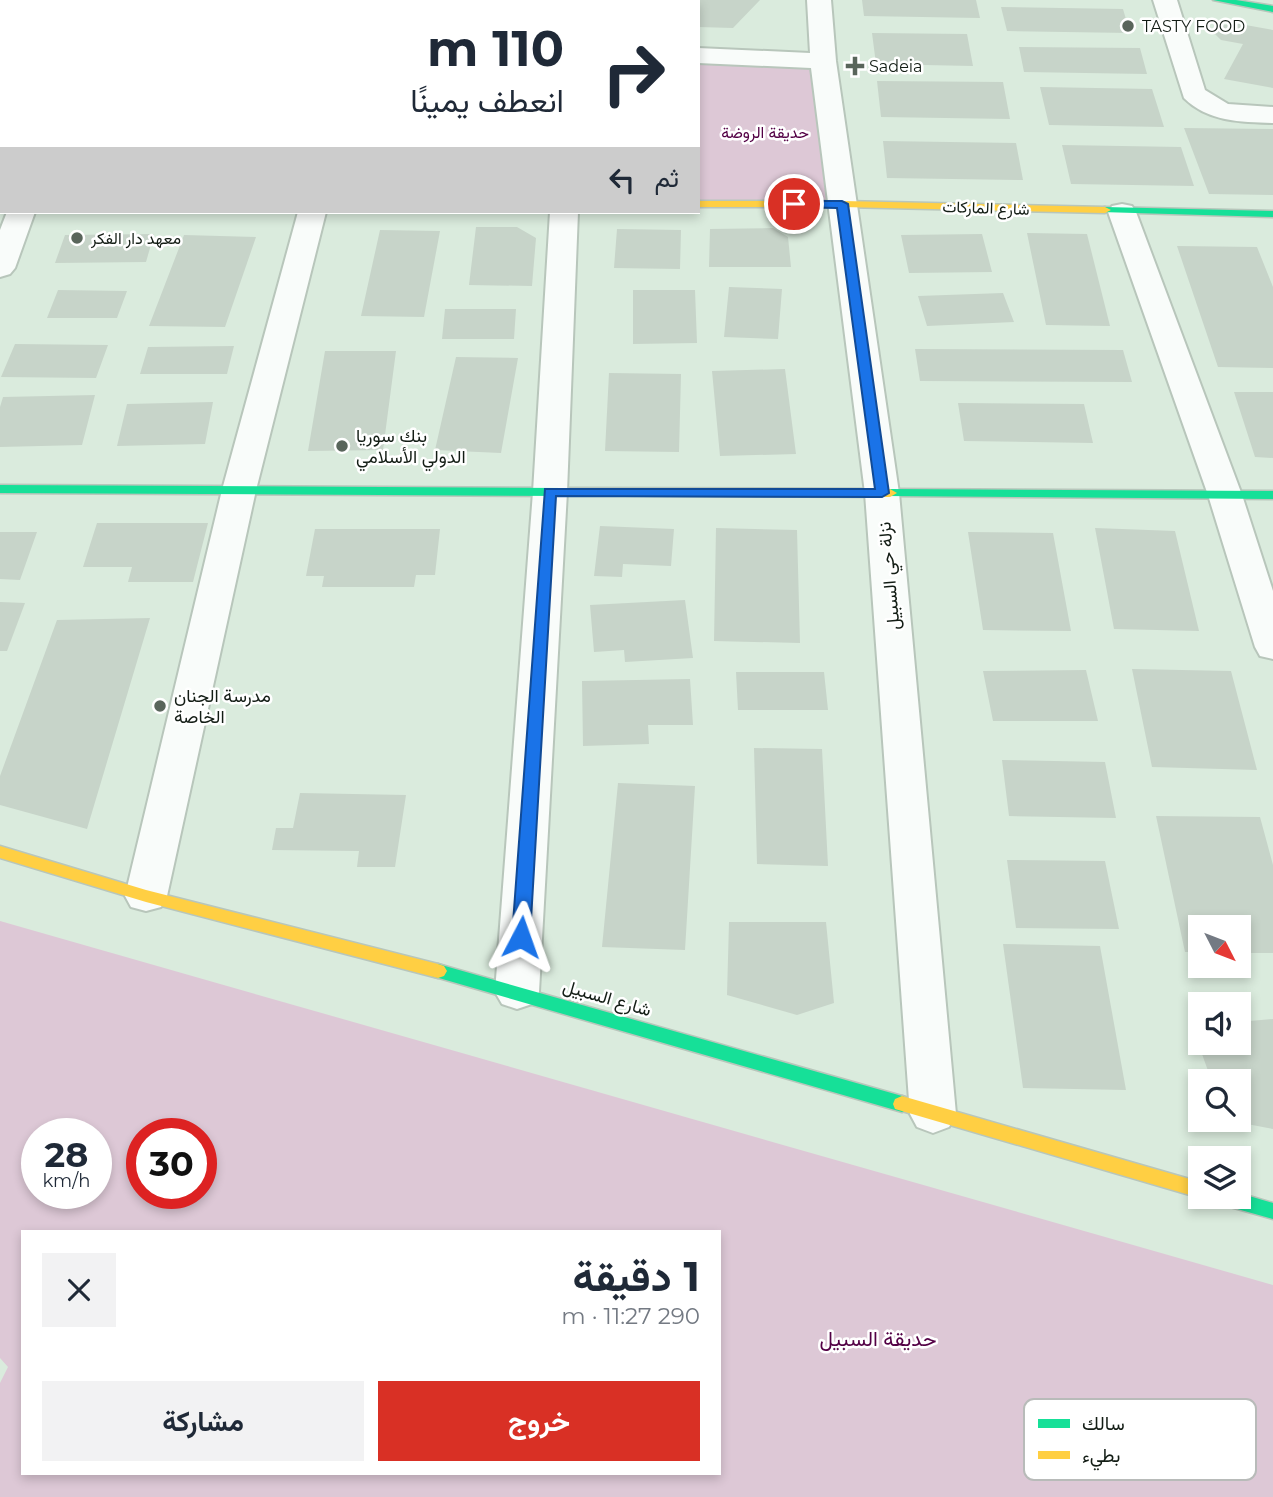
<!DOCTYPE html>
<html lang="ar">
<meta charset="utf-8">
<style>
:root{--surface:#fff;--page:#f2f2f3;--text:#1f2937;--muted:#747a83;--accent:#d93025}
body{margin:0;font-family:Montserrat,Vazirmatn,sans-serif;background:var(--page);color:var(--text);direction:rtl;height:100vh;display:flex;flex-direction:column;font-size:26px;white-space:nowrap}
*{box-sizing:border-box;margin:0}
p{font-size:23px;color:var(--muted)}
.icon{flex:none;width:38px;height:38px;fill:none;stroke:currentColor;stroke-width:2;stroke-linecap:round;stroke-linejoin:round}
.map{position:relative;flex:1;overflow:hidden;direction:ltr}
.drawer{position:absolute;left:21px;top:1230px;width:700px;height:245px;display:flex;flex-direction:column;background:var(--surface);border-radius:0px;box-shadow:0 4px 10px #0003;direction:rtl}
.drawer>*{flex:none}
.top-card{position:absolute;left:0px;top:0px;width:700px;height:214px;box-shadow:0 4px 10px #0003;direction:rtl;background:#fff;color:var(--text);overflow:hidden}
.needle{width:46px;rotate:132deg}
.buttons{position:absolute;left:1188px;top:915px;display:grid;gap:14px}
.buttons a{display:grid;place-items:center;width:63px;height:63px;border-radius:0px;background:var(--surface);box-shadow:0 4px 10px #0003;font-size:35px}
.speed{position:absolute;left:21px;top:1118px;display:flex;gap:14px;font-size:35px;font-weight:700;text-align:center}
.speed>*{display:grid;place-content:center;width:91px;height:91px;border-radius:50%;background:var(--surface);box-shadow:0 4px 10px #0003;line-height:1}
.speed small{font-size:18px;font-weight:400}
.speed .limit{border:10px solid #d22;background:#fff;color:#111}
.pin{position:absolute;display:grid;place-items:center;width:60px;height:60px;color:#fff;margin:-30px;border:4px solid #fff;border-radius:50%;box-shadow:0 2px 7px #0007}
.me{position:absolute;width:77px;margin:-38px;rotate:4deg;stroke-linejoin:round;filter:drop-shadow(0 0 5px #0008)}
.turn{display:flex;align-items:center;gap:24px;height:147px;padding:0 21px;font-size:32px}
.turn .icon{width:91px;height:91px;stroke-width:2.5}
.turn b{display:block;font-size:49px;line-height:60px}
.then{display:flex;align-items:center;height:66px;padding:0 21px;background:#0003;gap:14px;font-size:26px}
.round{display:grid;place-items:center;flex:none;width:74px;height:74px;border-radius:0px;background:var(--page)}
.overview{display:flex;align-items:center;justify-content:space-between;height:119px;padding:0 21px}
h1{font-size:42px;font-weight:700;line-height:52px}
.action{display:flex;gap:14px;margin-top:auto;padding:14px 21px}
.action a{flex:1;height:80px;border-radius:0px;background:var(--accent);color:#fff;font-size:28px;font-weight:700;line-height:80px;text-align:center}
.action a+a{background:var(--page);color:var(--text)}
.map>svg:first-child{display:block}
</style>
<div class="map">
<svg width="1273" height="1497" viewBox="0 0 1273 1497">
<rect width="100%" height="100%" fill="#daebdd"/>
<path fill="#ddc8d6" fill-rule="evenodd" d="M698,55L823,61L843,204H698Z
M0,921L1273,1285V1497H0V1383L8,1367L0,1358ZM37,1134H96V1194H37ZM142,1134H201V1194H142ZM23,1232H719V1474H23Z"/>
<path fill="#c7d4c9" d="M698,0H760L733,28L698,27Z
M862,0H976L980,18L864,16Z
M1001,7L1123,9L1130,33L1007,31Z
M1240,24L1273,30V88L1224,79L1243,44L1221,40L1215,34L1224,25Z
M872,33L967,34L973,66L876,64Z
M1019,47L1140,48L1147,74L1024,72Z
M877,81L1003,82L1010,119L881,117Z
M1040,87L1152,89L1164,127L1049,125Z
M1184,128L1273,129V195L1209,194Z
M883,141L1016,143L1023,180L887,178Z
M1062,145L1181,147L1194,186L1071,184Z
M476,227H517L536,238L532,286L469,285Z
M773,228L788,237L791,267H709L710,229Z
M617,229L681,230L680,269L614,268Z
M380,230L440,231L424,317L361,316Z
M1027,233L1087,234L1110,326L1046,325Z
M154,234L146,262L55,263L65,235Z
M982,234L992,272L909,273L901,235Z
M184,235L256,237L225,327L149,326Z
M1177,246L1257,247L1273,287V368L1218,367Z
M729,287L782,289L778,339L724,337Z
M58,290L127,291L117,318H47Z
M633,290H695L697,343L633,344Z
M1003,293L1014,322L927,326L918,296Z
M445,309H516L514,339H442Z
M15,344L108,345L96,378L1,377Z
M234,346L227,374H140L148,347Z
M915,349L1123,350L1132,382L920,381Z
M325,351H396L383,450L308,451Z
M456,357L518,358L501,453L435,450Z
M785,369L796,454L720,456L712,371Z
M609,373L681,374L679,452L605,451Z
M1234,392H1273V458L1255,457Z
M95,395L82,445L0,447V407L3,397Z
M213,402L205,444L117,446L127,404Z
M958,403L1084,404L1093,443L964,441Z
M97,523H208L193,582H128L132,567H83Z
M600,526L674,529L671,566L623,564L622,577L594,576Z
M716,528L797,530L800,643L714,641Z
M1095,528L1175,531L1199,631L1114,629Z
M315,529H440L435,575H416L414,587H322L324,576H306Z
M0,532H37L20,580L0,579Z
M968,532L1053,533L1071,631L983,630Z
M685,600L693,658L625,662L624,650L594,652L590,605Z
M0,602L25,603L7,651H0Z
M150,618L87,829L0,805V776L57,620Z
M1132,669L1231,671L1257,770L1152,767Z
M1086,670L1098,721H993L983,671Z
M736,672H824L828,710H738Z
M690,679L693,725H648L649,744L583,746L582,681Z
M754,748L822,749L828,866L757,864Z
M1002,760L1105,762L1116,818L1009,816Z
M618,783L695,786L685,950L602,947Z
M300,793L406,795L395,867H357L359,851L272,850L276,828H293Z
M1156,816L1260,817L1273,865V953H1239V928H1200V952H1185Z
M1007,860L1105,861L1119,929L1016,928Z
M729,922H826L834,1003L797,1015L727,995Z
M1003,944L1100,946L1126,1090L1023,1088Z
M1273,1019V1129L1231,1121L1239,1120V1082H1212L1192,1026H1200V1043H1239V1022Z"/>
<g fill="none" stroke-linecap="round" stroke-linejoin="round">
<defs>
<path id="street" d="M75,0H99L74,2Z
M423,0H447V2H423Z
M807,0H831L836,61L899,493L956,1114L949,1127L933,1133L917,1127L910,1114L865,493L811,68L698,63V48L810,53Z
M1153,0H1177L1205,90L1228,104L1273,107V123C1241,122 1208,122 1184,98Z
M0,14H2V28H0Z
M0,107H2V123H0Z
M1122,204L1132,206L1136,212L1242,495L1273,591V659L1260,656L1255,647L1208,495L1108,212L1112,206Z
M7,212H35L15,268L10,274L0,277V230Z
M298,212H326L256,490L167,896L161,907L146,911L131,907L125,896L222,490Z
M550,212H578L567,492L539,992L532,1004L517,1009L502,1004L495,992L533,492Z"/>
<path id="fast" d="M1213,0H1236L1273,6V12Z
M0,200H2V206H0Z
M1105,207L1273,211V217L1101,212V208Z
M0,485L564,488L571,492L564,496L0,493Z
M890,489L1273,491V499L885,496L883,493Z
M438,964L902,1096L909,1099L911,1104L909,1109L902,1112L432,976L429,971L432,966Z
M1239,1193L1273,1203V1219L1216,1203L1213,1197H1239Z"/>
<path id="slow" d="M698,201H843L1105,207L1111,210L1105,213L843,207H698Z
M564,488L890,489L897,493L890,497L559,495L557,492Z
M0,846L146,890L438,964L444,966L447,971L444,976L438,978L146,902L0,858Z
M902,1096L1200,1182V1197H1203L1200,1198L895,1109L893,1104L895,1099Z"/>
</defs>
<use href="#street" stroke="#b8c6bb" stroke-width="4"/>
<use href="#fast" stroke="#b8c6bb" stroke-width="3"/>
<use href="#slow" stroke="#b8c6bb" stroke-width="3"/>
<use href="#street" fill="#f9fcfa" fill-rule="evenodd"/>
<use href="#fast" fill="#16e098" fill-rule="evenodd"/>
<use href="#slow" fill="#ffcf43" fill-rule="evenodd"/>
</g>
<path fill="#1a73e8" stroke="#114b97" stroke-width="2" d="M794,201H842L848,204L889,493L882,497L556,496L530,937L527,941H515L512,937L545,489H875L837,208L790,207L789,204Z"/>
<g fill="#59655b" stroke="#fff" stroke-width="2.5">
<circle cx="1128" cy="26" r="7"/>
<path d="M851.5 55.5h7v7h7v7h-7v7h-7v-7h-7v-7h7z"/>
<circle cx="77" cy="238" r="7"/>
<circle cx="342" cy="446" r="7"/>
<circle cx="160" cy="706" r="7"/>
</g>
<g text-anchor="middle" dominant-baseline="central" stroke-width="5" stroke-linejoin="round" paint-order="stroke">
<g font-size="16" fill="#131d15" stroke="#fff" text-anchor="start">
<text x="1142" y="26">TASTY FOOD</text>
<text x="869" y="66">Sadeia</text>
<text x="91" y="238">معهد دار الفكر</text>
</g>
<g font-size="16" fill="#530045" stroke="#fff">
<text x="765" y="132">حديقة الروضة</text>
</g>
<g font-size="16" fill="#131d15" stroke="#fff">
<text transform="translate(986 208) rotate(2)">شارع الماركات</text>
</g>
<g font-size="18" fill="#131d15" stroke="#fff" text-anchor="start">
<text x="356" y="436">بنك سوريا<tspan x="356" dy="21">الدولي الأسلامي</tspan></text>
<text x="174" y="696">مدرسة الجنان<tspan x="174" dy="21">الخاصة</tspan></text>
</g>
<g font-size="18" fill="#131d15" stroke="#fff">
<text transform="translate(889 576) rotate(-95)">نزلة حي السبيل</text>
<text transform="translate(607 998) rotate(16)">شارع السبيل</text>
</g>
<g font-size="21" fill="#530045" stroke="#fff">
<text x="878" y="1338">حديقة السبيل</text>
</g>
</g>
<rect x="1024" y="1399" width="232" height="81" rx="10" fill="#fff" stroke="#b8bbb9" stroke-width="2"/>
<rect x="1038" y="1419" width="32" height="9" fill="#16e098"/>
<rect x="1038" y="1451" width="32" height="8" fill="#ffcf43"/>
<g font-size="19" fill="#131d15">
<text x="1082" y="1430">سالك</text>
<text x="1082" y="1462">بطيء</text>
</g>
</svg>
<div class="buttons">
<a><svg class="needle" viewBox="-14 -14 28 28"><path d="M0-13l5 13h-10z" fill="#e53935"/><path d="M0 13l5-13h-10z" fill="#747a83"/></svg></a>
<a><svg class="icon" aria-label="sound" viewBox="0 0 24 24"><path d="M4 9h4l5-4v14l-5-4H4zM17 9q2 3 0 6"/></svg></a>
<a><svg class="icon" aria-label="search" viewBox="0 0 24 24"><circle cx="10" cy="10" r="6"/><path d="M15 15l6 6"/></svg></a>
<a><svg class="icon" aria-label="layers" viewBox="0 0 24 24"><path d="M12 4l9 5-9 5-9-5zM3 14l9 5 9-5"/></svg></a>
</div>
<div class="speed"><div>28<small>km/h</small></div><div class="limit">30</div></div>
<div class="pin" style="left:794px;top:204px;background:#d93025"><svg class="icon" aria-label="arrive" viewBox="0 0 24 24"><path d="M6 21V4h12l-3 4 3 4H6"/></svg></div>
<svg class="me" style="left:521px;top:937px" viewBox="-20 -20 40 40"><path d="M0-17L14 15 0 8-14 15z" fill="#1a73e8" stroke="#fff" stroke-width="4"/></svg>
<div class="top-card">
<div class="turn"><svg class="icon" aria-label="right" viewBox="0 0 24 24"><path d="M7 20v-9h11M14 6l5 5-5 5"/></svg><div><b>110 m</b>انعطف يمينًا</div></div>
<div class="then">ثم<svg class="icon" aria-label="left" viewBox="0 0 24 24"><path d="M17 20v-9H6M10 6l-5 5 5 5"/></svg></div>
</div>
<section class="drawer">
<div class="overview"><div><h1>1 دقيقة</h1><p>290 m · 11:27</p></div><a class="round"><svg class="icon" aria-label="close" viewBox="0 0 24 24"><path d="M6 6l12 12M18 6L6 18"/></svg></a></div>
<div class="action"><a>خروج</a><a>مشاركة</a></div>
</section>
</div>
